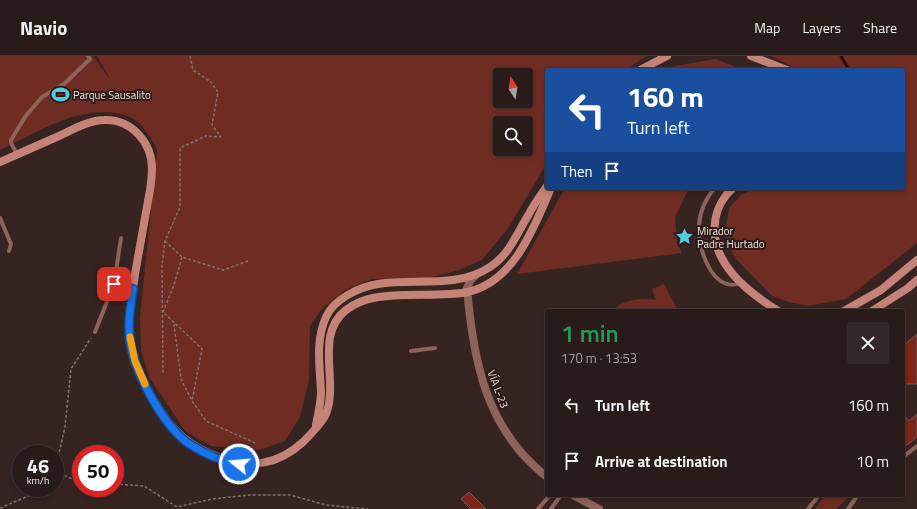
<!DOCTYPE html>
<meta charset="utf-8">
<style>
:root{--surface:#281b19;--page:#342826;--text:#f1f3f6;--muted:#a5a1a2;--line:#443938}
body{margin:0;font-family:"Titillium Web",sans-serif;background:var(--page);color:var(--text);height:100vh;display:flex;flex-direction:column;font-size:15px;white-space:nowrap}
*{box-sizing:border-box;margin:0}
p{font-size:13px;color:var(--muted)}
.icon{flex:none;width:22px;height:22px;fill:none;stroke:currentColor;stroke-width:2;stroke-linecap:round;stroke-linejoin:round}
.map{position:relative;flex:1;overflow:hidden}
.details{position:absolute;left:545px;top:253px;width:360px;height:188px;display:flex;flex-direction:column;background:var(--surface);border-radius:4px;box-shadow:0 2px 6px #0003,0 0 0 1px var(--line)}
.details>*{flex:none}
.hud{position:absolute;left:545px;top:12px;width:360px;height:122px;border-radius:4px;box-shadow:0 2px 6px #0003,0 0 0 1px var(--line);background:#1a4fa0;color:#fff;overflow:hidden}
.needle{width:26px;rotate:348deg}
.tools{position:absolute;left:493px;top:12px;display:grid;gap:8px}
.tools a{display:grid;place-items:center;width:40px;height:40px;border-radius:4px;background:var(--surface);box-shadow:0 2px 6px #0003,0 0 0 1px var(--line);font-size:20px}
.speed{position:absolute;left:12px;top:389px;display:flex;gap:8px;font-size:20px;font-weight:700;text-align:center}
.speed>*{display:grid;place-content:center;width:52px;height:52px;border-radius:50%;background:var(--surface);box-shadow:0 2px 6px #0003,0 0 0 1px var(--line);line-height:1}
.speed small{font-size:10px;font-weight:400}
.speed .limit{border:6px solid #d22;background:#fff;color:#111}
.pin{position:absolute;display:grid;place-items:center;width:34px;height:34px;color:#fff;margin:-17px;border-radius:8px;box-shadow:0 2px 6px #0006}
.me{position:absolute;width:44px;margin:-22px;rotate:287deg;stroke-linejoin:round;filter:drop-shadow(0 0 3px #0008)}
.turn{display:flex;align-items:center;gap:14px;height:84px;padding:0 16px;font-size:18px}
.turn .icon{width:52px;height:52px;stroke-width:2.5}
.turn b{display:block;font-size:28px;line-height:34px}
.then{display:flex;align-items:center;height:38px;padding:0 16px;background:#0003;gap:8px;font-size:15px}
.round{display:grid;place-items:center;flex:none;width:42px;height:42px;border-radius:4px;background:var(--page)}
.overview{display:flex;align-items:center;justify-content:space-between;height:68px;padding:0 16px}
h1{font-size:24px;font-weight:600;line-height:30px;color:#1e9e55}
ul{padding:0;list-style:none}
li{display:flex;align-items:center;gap:12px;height:56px;padding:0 16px}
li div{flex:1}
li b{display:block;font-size:15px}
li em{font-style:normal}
header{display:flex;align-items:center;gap:24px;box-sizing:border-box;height:56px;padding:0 20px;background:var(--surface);border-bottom:1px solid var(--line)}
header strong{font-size:19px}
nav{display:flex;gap:22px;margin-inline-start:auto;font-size:14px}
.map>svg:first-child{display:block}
</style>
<header>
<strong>Navio</strong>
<nav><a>Map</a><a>Layers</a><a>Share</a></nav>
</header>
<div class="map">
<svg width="917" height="453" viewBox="0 0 917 453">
<rect width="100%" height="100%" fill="#362421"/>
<path fill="#6f2c22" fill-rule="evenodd" d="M0,0H93L111,25L97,0H646L626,14H547V107L509,171L482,204L459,214L429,222L372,223L345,234L322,253L310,270L309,324L300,361L285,385L259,394L211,390L185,375L149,321L141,294L140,262L157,94C151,82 142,65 127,60C85,45 38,76 0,94ZM500,19H526V45H500ZM500,67H526V93H500Z
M771,0H917V187L846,243L808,250L789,246L772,240L736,203L727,188L726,172L729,152L742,138L755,132H903V14H799Z
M715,3L744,14H667L670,11Z
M565,132H689L675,161L677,186L682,197L517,218Z
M664,228L678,255H610C624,244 639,241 656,244L652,233Z
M826,439H850L836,453H815Z"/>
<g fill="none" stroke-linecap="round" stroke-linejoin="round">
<path stroke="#320401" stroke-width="3" d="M841,0L849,14"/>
</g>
<path fill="#7e2418" stroke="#715c57" d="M917,278V328H903V290Z
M903,358L909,365L917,358V381L903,392Z
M469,436L486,453H471L461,443Z"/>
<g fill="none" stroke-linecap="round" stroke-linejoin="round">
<path stroke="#81716f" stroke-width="1.5" stroke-dasharray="3 2" stroke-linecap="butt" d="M190,0L193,14L211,26L218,36L212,69L221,81
M165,185L182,201
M248,205L223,214L182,201L174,229L163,256L202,293L192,345L206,365L255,387
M174,268L181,323L192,345
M163,317L162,210L165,185L180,151V92L206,80L221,81
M55,422L60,418
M81,426L60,418L57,406L65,371L71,313L91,282
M115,428L144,430L177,451L212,443L250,439H290L326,449L368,453
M0,452L33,438L41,432"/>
<path stroke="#8d635b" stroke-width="4" d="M17,98L11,87V84L25,61L42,41L64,28L90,3L88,0
M715,132C706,142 700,155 699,169C697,191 712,238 741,227
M0,162L11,188L9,195
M114,228L121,182
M95,276L114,228L133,233
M411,295L435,292
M903,401L917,390
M538,453L550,439
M551,453L561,439
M808,453L819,439
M848,453L858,439"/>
<path stroke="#8d635b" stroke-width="8" d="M477,218L470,225L467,232C473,304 486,374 547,421
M573,439L599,453"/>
<path stroke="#c58276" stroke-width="8" d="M751,0L787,14
M640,14L667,0
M0,106C20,97 39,89 59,80C72,74 89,64 104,64C132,63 152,87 152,113C152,120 151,127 150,134C145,162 140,190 135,218C132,242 127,266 131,290C135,310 145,329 155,346C172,375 189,391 221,402C252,412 278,409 303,386C309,380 323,365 326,358C339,325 314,279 346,254C363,241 382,240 403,239C424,238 447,240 468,236C515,225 534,171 551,132
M733,132C723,141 716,154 715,167C710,207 748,236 778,255
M844,255L881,234L917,204
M872,255L908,232L917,224
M316,369C318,358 321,347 321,336C320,310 315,286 326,261C334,243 359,231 378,228C414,222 457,233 490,211C510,198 517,177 529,158C534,148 541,139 547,130"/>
</g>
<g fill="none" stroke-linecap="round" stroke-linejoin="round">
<defs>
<path id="route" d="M114,228L133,233C130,252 127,272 131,291C137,320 165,373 191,389C205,398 223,405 239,408"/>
</defs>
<use href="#route" stroke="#114b97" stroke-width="10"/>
<use href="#route" stroke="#1a73e8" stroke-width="7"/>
<path stroke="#f59e0b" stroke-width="7" d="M130,281L135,305L145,328"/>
</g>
<defs>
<symbol id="stadium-bare" viewBox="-9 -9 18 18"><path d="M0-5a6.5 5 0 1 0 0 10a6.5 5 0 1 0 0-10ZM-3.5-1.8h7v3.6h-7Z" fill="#54cade" stroke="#2c1b17" stroke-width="2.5" paint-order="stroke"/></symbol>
<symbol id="sight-bare" viewBox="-9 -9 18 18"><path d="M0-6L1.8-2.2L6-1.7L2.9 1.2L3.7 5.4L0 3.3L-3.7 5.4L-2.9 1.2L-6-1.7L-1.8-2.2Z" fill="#54cade" stroke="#2c1b17" stroke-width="2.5" paint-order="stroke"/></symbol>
</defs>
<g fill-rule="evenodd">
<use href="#stadium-bare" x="48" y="26" width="25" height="25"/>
<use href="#sight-bare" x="672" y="168" width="25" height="25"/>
</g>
<g text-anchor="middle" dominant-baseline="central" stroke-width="4" stroke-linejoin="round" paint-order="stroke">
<g font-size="11" fill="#eee1df" stroke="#2c1b17" text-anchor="start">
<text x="73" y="39">Parque Sausalito</text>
<text x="697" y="175">Mirador<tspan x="697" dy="13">Padre Hurtado</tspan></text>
</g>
<g font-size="11" fill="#eee1df" stroke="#2c1b17">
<text transform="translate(498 333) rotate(69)">VÍA L-23</text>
</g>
</g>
</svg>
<div class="tools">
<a><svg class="needle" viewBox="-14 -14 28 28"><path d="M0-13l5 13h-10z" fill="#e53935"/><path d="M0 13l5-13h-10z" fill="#a5a1a2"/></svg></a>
<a><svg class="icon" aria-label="search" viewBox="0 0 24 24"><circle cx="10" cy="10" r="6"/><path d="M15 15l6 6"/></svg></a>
</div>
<div class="speed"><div>46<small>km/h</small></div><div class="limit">50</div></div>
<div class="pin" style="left:114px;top:228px;background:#d93025"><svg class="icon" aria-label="arrive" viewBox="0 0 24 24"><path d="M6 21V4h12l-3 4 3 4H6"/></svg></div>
<svg class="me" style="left:239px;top:408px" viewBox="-20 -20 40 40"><circle r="17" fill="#1a73e8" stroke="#fff" stroke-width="3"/><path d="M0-11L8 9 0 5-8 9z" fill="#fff"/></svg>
<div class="hud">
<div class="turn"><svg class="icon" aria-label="left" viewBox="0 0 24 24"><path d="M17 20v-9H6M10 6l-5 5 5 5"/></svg><div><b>160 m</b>Turn left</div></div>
<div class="then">Then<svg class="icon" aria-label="arrive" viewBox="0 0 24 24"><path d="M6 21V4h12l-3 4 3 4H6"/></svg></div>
</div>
<section class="details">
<div class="overview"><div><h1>1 min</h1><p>170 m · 13:53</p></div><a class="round"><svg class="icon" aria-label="close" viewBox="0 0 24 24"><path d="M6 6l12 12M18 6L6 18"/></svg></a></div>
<ul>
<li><svg class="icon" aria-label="left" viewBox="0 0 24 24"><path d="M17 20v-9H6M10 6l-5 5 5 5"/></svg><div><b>Turn left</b></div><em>160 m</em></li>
<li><svg class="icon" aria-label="arrive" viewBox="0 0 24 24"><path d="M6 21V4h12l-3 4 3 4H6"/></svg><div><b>Arrive at destination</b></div><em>10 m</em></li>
</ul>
</section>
</div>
